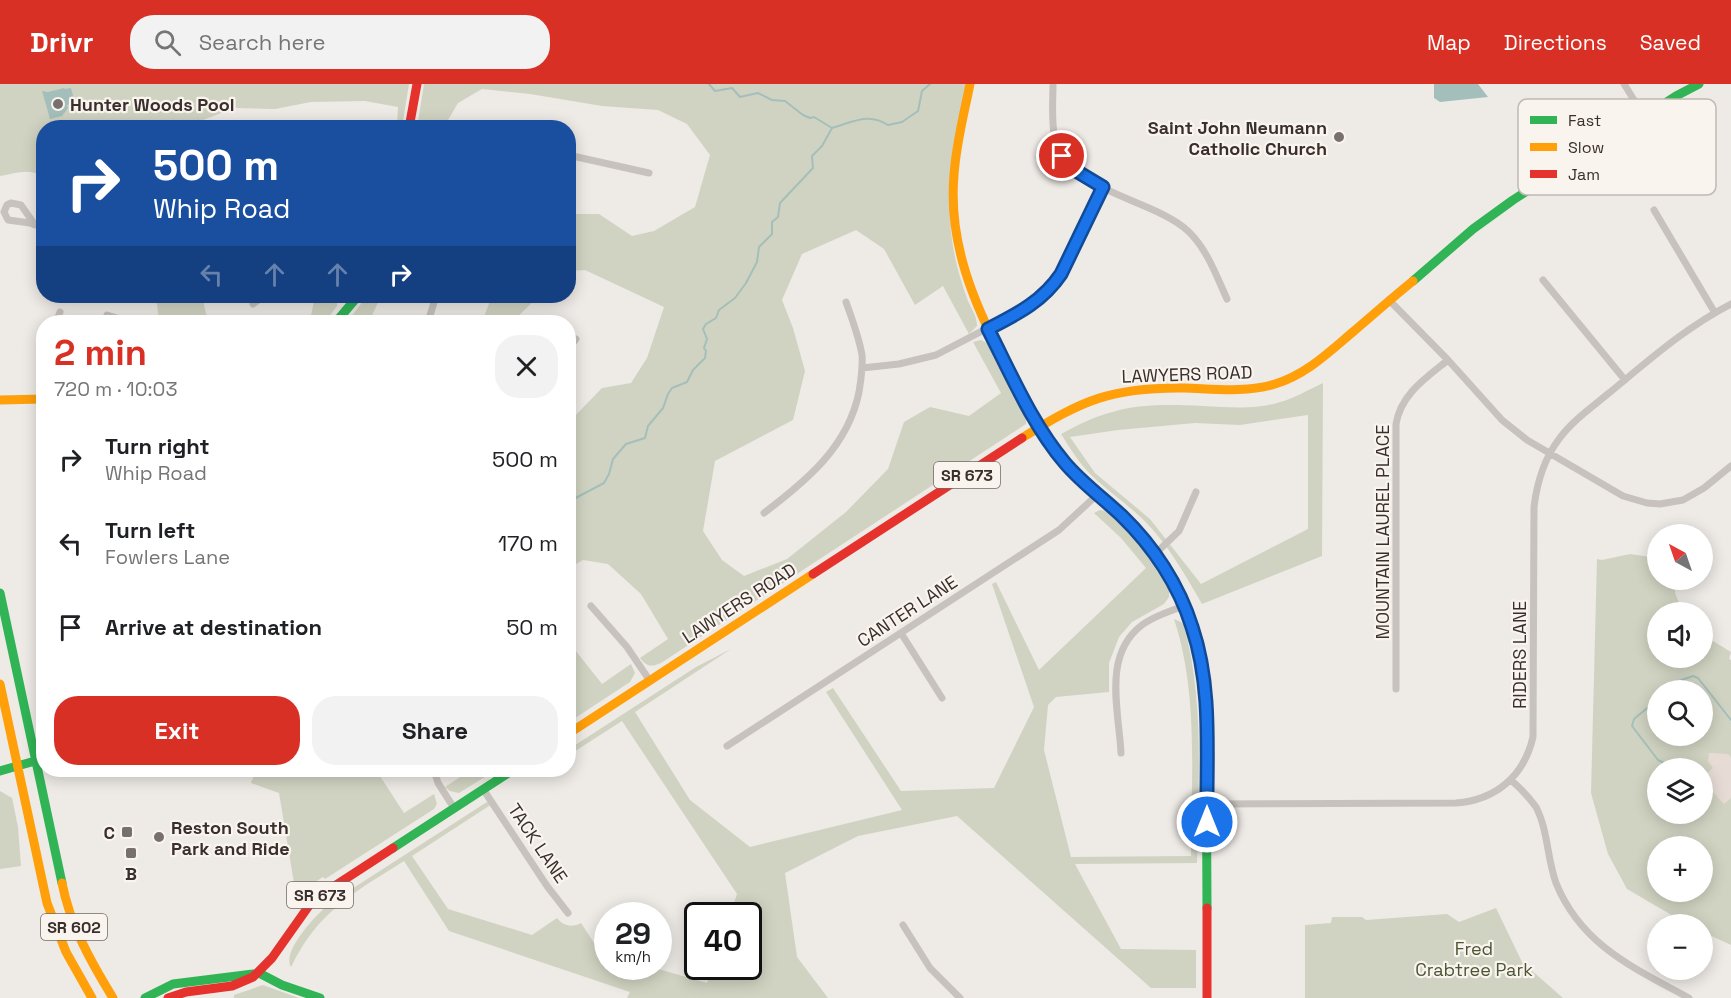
<!DOCTYPE html>
<meta charset="utf-8">
<style>
:root{--surface:#fff;--page:#f2f2f2;--text:#202124;--muted:#757577;--accent:#d93025}
body{margin:0;font-family:"Space Grotesk",sans-serif;background:var(--page);color:var(--text);height:100vh;display:flex;flex-direction:column;font-size:22px;white-space:nowrap}
*{box-sizing:border-box;margin:0}
p{font-size:20px;color:var(--muted)}
.icon{flex:none;width:33px;height:33px;fill:none;stroke:currentColor;stroke-width:2;stroke-linecap:round;stroke-linejoin:round}
.map{position:relative;flex:1;overflow:hidden}
.details{position:absolute;left:36px;top:231px;width:540px;height:462px;display:flex;flex-direction:column;background:var(--surface);border-radius:24px;box-shadow:0 3px 15px #0003}
.details>*{flex:none}
.guide{position:absolute;left:36px;top:36px;width:540px;height:183px;border-radius:24px;box-shadow:0 3px 15px #0003;background:#1a4fa0;color:#fff;overflow:hidden}
.needle{width:39px;rotate:320deg}
.tools{position:absolute;left:1647px;top:440px;display:grid;gap:12px}
.tools a{display:grid;place-items:center;width:66px;height:66px;border-radius:50%;background:var(--surface);box-shadow:0 3px 15px #0003;font-size:30px}
.speed{position:absolute;left:594px;top:818px;display:flex;gap:12px;font-size:30px;font-weight:700;text-align:center}
.speed>*{display:grid;place-content:center;width:78px;height:78px;border-radius:50%;background:var(--surface);box-shadow:0 3px 15px #0003;line-height:1}
.speed small{font-size:15px;font-weight:400}
.speed .limit{border:3px solid #111;border-radius:9px;background:#fff;color:#111}
.pin{position:absolute;display:grid;place-items:center;width:51px;height:51px;color:#fff;margin:-26px;border:3px solid #fff;border-radius:50%;box-shadow:0 2px 6px #0007}
.me{position:absolute;width:66px;margin:-33px;rotate:0deg;stroke-linejoin:round;filter:drop-shadow(0 0 4px #0008)}
.turn{display:flex;align-items:center;gap:21px;height:126px;padding:0 18px;font-size:27px}
.turn .icon{width:78px;height:78px;stroke-width:2.5}
.turn b{display:block;font-size:42px;line-height:51px}
.lanes{display:flex;align-items:center;height:57px;padding:0 18px;background:#0003;justify-content:center;gap:30px;direction:ltr}
.lanes .off{opacity:.35}
.round{display:grid;place-items:center;flex:none;width:63px;height:63px;border-radius:24px;background:var(--page)}
.headline{display:flex;align-items:center;justify-content:space-between;height:102px;padding:0 18px}
h1{font-size:36px;font-weight:800;line-height:45px;color:var(--accent)}
.button{display:flex;gap:12px;margin-top:auto;padding:12px 18px}
.button a{flex:1;height:69px;border-radius:24px;background:var(--accent);color:#fff;font-size:24px;font-weight:800;line-height:69px;text-align:center}
.button a+a{background:var(--page);color:var(--text)}
ul{padding:0;list-style:none}
li{display:flex;align-items:center;gap:18px;height:84px;padding:0 18px}
li div{flex:1}
li b{display:block;font-size:22px}
li em{font-style:normal}
header{display:flex;align-items:center;gap:36px;box-sizing:border-box;height:84px;padding:0 30px;background:var(--accent);color:#fff}
header strong{font-size:28px}
nav{display:flex;gap:33px;margin-inline-start:auto;font-size:21px}
.search{width:420px;height:54px;background:var(--page);display:flex;align-items:center;gap:15px;box-sizing:border-box;padding:0 21px;border-radius:24px;color:var(--muted);font-size:22px}
.map>svg:first-child{display:block}
</style>
<header>
<strong>Drivr</strong>
<div class="search"><svg class="icon" aria-label="search" viewBox="0 0 24 24"><circle cx="10" cy="10" r="6"/><path d="M15 15l6 6"/></svg>Search here</div>
<nav><a>Map</a><a>Directions</a><a>Saved</a></nav>
</header>
<div class="map">
<svg width="1731" height="914" viewBox="0 0 1731 914">
<rect width="100%" height="100%" fill="#eeeae6"/>
<path fill="#d1d3c2" fill-rule="evenodd" d="M0,0H409L402,43H397L398,23L365,17L311,18L275,25L234,24L193,40L189,43L44,44L43,92C29,84 15,89 0,92Z
M424,0H966C956,57 943,110 954,168C957,184 962,201 968,217C972,226 977,232 977,242L969,250L943,202L915,221L884,165L856,146L802,170L782,216L793,244L805,287L793,336L715,377L703,447L722,476L744,492L787,475L846,428L888,385L904,338L930,323L969,332L1001,309L973,258L981,256L989,260L1026,330V340L661,579C651,583 647,583 640,574L668,555L641,510L608,480L583,476L569,484V338L602,304L631,299L647,274L664,223L585,186L569,187V130H599L632,152L654,147L695,123L710,71L687,40L658,26L602,22L530,10L482,5L458,19L444,43L417,44Z
M152,212H202L208,238H159L157,220Z
M315,212H335L337,213V222L325,238H297L311,232Z
M367,212H381L369,238H347Z
M492,212H539L512,238H482Z
M1323,299L1322,472L1202,520C1187,494 1173,469 1153,446C1135,425 1111,410 1091,391C1079,379 1070,364 1061,350C1113,321 1144,319 1203,322C1227,323 1253,326 1277,319C1293,315 1308,306 1323,299ZM1308,331V445L1201,500L1150,435L1095,389L1070,353L1118,346L1195,339L1240,341Z
M1100,426C1121,428 1158,487 1169,506V513L1164,520L1132,538L1119,553L1109,579V608L1056,613L1048,621L1044,666L1071,773L1191,772C1191,693 1199,611 1174,535L1181,538L1184,542C1205,619 1198,700 1197,779L1075,780L1121,865L1196,866V904H1151L957,732L858,752L785,789L797,873L828,914H627L630,908L449,847L404,777C355,808 318,827 291,883C281,867 318,829 330,819L487,718L492,720L412,772L448,825L532,851L557,834C563,842 572,844 581,839L600,868L607,871L608,882H648L707,899L713,882H748V831H730L737,810L622,637L569,671V665L696,583L731,565L635,628L690,716L750,763L902,726L826,608L833,604L901,707L994,704L1034,623L992,500L996,498L1039,586L1146,484L1121,454L1094,429Z
M1630,470L1657,474L1658,495H1675V509L1683,528H1658V573H1702L1703,551L1731,568L1729,575L1731,576V861L1703,848L1702,840H1687L1627,805L1608,770L1591,709L1597,475L1602,476ZM1658,606H1702V651H1658ZM1658,684H1702V729H1658ZM1658,762H1702V807H1658Z
M568,557L602,600L631,580L635,589L630,598L569,638Z
M256,686H376L404,729L434,710L437,720L434,725L325,795L323,793L296,811L279,709L251,699Z
M471,686H496L459,709L450,707L445,703Z
M0,707L12,714L18,743L21,782L0,785Z
M1496,824L1522,878L1563,914H1305V841L1331,839L1332,833H1362L1366,836L1447,830L1459,838Z
M263,901L299,914H234V911Z"/>
<path fill="#e7dcd5" d="M1709,669L1728,670L1731,673V714L1724,720L1706,701L1705,691L1713,684L1708,677Z"/>
<path fill="#a4bfbb" d="M1434,0H1478L1488,13L1440,18L1434,14Z
M64,4L65,5L71,4L75,19L67,21L68,24L62,32L50,35L42,7L48,8Z"/>
<g fill="none" stroke-linecap="round" stroke-linejoin="round">
<path stroke="#a4bfbb" stroke-width="2" d="M709,0L715,7L732,4L740,13L758,9L772,16L785,17L803,31L810,34L814,33L832,44
M568,418L604,399L609,390L613,375L626,360L645,354L648,342L663,324L668,310L672,304L687,298L693,286L705,274L706,267L704,264L707,255L703,245L706,240L716,234L719,226L735,214L746,199L757,178L759,163L772,150V138L778,133L780,119L813,84L812,72L822,62L832,44C853,38 869,28 888,41L902,38L918,27L922,7L930,0
M1668,606L1679,597L1693,592L1698,594L1731,636
M1658,615L1634,635L1632,642L1658,676L1669,681L1692,679"/>
<path stroke="#c8c2be" stroke-width="7" d="M1053,0C1053,18 1051,38 1055,55C1067,108 1152,114 1188,147C1207,165 1216,191 1227,215
M1624,0L1644,32
M568,71L649,89
M11,119L21,121L35,141L30,139L8,136L4,128L7,121Z
M1654,126L1715,229
M1543,196L1625,296
M343,212L353,219
M1389,216L1448,276L1502,336L1527,356L1623,412L1647,419L1660,420L1683,416L1704,404L1731,382
M253,220L264,212
M107,231L130,238
M56,238L60,228
M428,238L436,212
M568,265L576,255
M862,284L899,280L936,271L1032,221C1068,192 1083,144 1103,103
M764,429C806,397 848,363 859,308C861,296 863,284 862,271C859,253 852,235 846,218
M1155,470L1179,447L1196,408
M591,522L627,563L650,597
M901,549L942,614
M1396,605V340C1401,310 1426,294 1448,276
M727,662L1059,446L1098,410
M1121,669C1119,627 1102,571 1142,541C1154,532 1170,527 1184,522
M434,686L438,699L454,724
M1511,696C1520,704 1529,713 1536,723C1548,746 1547,774 1556,799C1581,861 1634,884 1689,914
M483,705L547,802L568,829
M1206,720L1456,719C1496,716 1524,692 1533,653L1534,423C1537,398 1544,375 1559,355C1572,337 1592,323 1609,309C1648,277 1686,243 1731,220
M903,841L930,884L960,914"/>
<path stroke="#30b455" stroke-width="9" d="M1413,197L1473,145L1513,116L1676,12L1699,0
M336,238L358,212
M0,509L62,799
M1185,525L1198,563L1206,615L1207,824
M0,687L35,677
M393,764L513,686
M259,889L282,901L320,914
M145,914L173,900L253,890"/>
<path stroke="#ff9f0a" stroke-width="9" d="M970,0C964,30 956,60 954,91C948,159 974,220 1005,279
M0,316L44,315
M1022,354C1082,316 1112,303 1184,304C1215,305 1246,309 1275,300C1307,290 1329,268 1354,247C1374,230 1393,213 1413,197
M0,600L47,819L66,868L92,914
M568,650L813,490
M62,799C70,841 91,878 113,914"/>
<path stroke="#e5322d" stroke-width="9" d="M409,44L417,0
M1005,279C1024,313 1041,352 1067,381C1083,400 1103,414 1121,431C1148,456 1172,490 1185,525
M813,490L1022,354
M1207,824V914
M168,914L186,908L232,902L253,893L272,874L313,816L393,764"/>
</g>
<g fill="none" stroke-linecap="round" stroke-linejoin="round">
<defs>
<path id="route" d="M1062,72L1073,85L1103,103L1061,190C1042,218 1017,230 988,245C1011,290 1032,340 1065,379C1082,399 1103,414 1122,432C1153,462 1179,501 1192,543C1213,605 1206,673 1207,738"/>
</defs>
<use href="#route" stroke="#114b97" stroke-width="15"/>
<use href="#route" stroke="#1a73e8" stroke-width="10"/>
</g>
<g fill="#78706e" stroke="#faf4ef" stroke-width="2">
<circle cx="58" cy="20" r="6"/>
<circle cx="1339" cy="53" r="6"/>
<rect x="121" y="742" width="12" height="12" rx="3"/>
<circle cx="159" cy="753" r="6"/>
<rect x="125" y="763" width="12" height="12" rx="3"/>
</g>
<g text-anchor="middle" dominant-baseline="central" stroke-width="4.5" stroke-linejoin="round" paint-order="stroke">
<g fill="#faf4ef" stroke="#736a67" stroke-width="1.5">
<rect x="934" y="378" width="66" height="26" rx="4.5"/>
<rect x="287" y="798" width="66" height="26" rx="4.5"/>
<rect x="41" y="830" width="66" height="26" rx="4.5"/>
</g>
<g font-size="16" font-weight="bold" fill="#392f2d">
<text x="967" y="391">SR 673</text>
<text x="320" y="811">SR 673</text>
<text x="74" y="843">SR 602</text>
</g>
<g font-size="18" font-weight="bold" fill="#392f2d" stroke="#faf4ef" text-anchor="start">
<text x="70" y="20">Hunter Woods Pool</text>
<text x="1327" y="43" text-anchor="end">Saint John Neumann<tspan x="1327" dy="21">Catholic Church</tspan></text>
<text x="171" y="743">Reston South<tspan x="171" dy="21">Park and Ride</tspan></text>
<text x="115" y="748" text-anchor="end">C</text>
<text x="131" y="789" text-anchor="middle">B</text>
</g>
<g font-size="18" fill="#392f2d" stroke="#faf4ef">
<text transform="translate(1187 290) rotate(-2)">LAWYERS ROAD</text>
<text transform="translate(1382 448) rotate(-90)">MOUNTAIN LAUREL PLACE</text>
<text transform="translate(739 519) rotate(-33)">LAWYERS ROAD</text>
<text transform="translate(907 527) rotate(-33)">CANTER LANE</text>
<text transform="translate(1519 571) rotate(-90)">RIDERS LANE</text>
<text transform="translate(538 759) rotate(56)">TACK LANE</text>
</g>
<g font-size="18" fill="#4d5533" stroke="#faf4ef">
<text x="1474" y="864">Fred<tspan x="1474" dy="21">Crabtree Park</tspan></text>
</g>
</g>
<rect x="1518" y="15" width="198" height="96" rx="9" fill="#faf4ef" stroke="#c0b9b5" stroke-width="1.5"/>
<rect x="1530" y="32" width="27" height="8" fill="#30b455"/>
<rect x="1530" y="59" width="27" height="8" fill="#ff9f0a"/>
<rect x="1530" y="86" width="27" height="8" fill="#e5322d"/>
<g font-size="16" fill="#392f2d">
<text x="1568" y="42">Fast</text>
<text x="1568" y="69">Slow</text>
<text x="1568" y="96">Jam</text>
</g>
</svg>
<div class="tools">
<a><svg class="needle" viewBox="-14 -14 28 28"><path d="M0-13l5 13h-10z" fill="#e53935"/><path d="M0 13l5-13h-10z" fill="#757577"/></svg></a>
<a><svg class="icon" aria-label="sound" viewBox="0 0 24 24"><path d="M4 9h4l5-4v14l-5-4H4zM17 9q2 3 0 6"/></svg></a>
<a><svg class="icon" aria-label="search" viewBox="0 0 24 24"><circle cx="10" cy="10" r="6"/><path d="M15 15l6 6"/></svg></a>
<a><svg class="icon" aria-label="layers" viewBox="0 0 24 24"><path d="M12 4l9 5-9 5-9-5zM3 14l9 5 9-5"/></svg></a>
<a>+</a>
<a>−</a>
</div>
<div class="speed"><div>29<small>km/h</small></div><div class="limit">40</div></div>
<div class="pin" style="left:1062px;top:72px;background:#d93025"><svg class="icon" aria-label="arrive" viewBox="0 0 24 24"><path d="M6 21V4h12l-3 4 3 4H6"/></svg></div>
<svg class="me" style="left:1207px;top:738px" viewBox="-20 -20 40 40"><circle r="17" fill="#1a73e8" stroke="#fff" stroke-width="3"/><path d="M0-11L8 9 0 5-8 9z" fill="#fff"/></svg>
<div class="guide">
<div class="turn"><svg class="icon" aria-label="right" viewBox="0 0 24 24"><path d="M7 20v-9h11M14 6l5 5-5 5"/></svg><div><b>500 m</b>Whip Road</div></div>
<div class="lanes"><svg class="icon off" aria-label="left" viewBox="0 0 24 24"><path d="M17 20v-9H6M10 6l-5 5 5 5"/></svg><svg class="icon off" aria-label="ahead" viewBox="0 0 24 24"><path d="M12 20V5M6 11l6-6 6 6"/></svg><svg class="icon off" aria-label="ahead" viewBox="0 0 24 24"><path d="M12 20V5M6 11l6-6 6 6"/></svg><svg class="icon" aria-label="right" viewBox="0 0 24 24"><path d="M7 20v-9h11M14 6l5 5-5 5"/></svg></div>
</div>
<section class="details">
<div class="headline"><div><h1>2 min</h1><p>720 m · 10:03</p></div><a class="round"><svg class="icon" aria-label="close" viewBox="0 0 24 24"><path d="M6 6l12 12M18 6L6 18"/></svg></a></div>
<ul>
<li><svg class="icon" aria-label="right" viewBox="0 0 24 24"><path d="M7 20v-9h11M14 6l5 5-5 5"/></svg><div><b>Turn right</b><p>Whip Road</p></div><em>500 m</em></li>
<li><svg class="icon" aria-label="left" viewBox="0 0 24 24"><path d="M17 20v-9H6M10 6l-5 5 5 5"/></svg><div><b>Turn left</b><p>Fowlers Lane</p></div><em>170 m</em></li>
<li><svg class="icon" aria-label="arrive" viewBox="0 0 24 24"><path d="M6 21V4h12l-3 4 3 4H6"/></svg><div><b>Arrive at destination</b></div><em>50 m</em></li>
</ul>
<div class="button"><a>Exit</a><a>Share</a></div>
</section>
</div>
